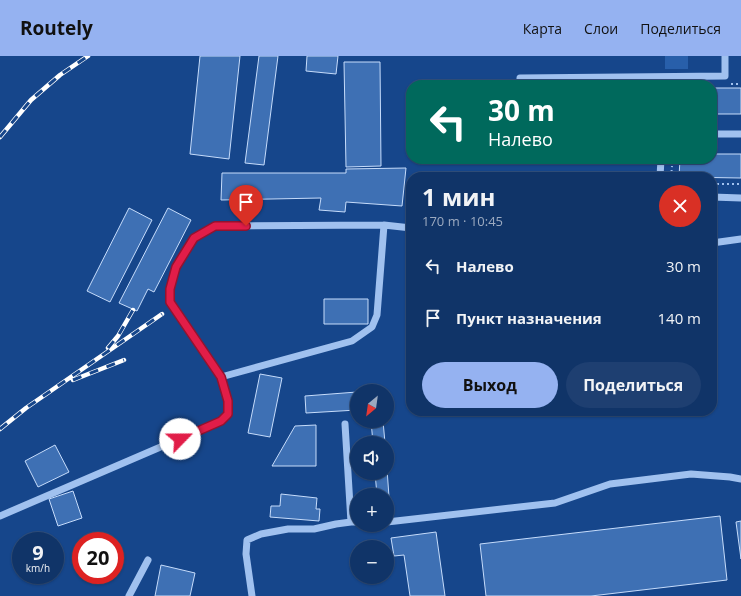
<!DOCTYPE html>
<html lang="ru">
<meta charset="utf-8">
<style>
:root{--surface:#103468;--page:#1e3f71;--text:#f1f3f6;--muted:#9caac0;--line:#304f7c;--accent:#95b2f1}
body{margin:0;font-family:"Open Sans",sans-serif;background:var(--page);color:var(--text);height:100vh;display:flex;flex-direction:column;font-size:15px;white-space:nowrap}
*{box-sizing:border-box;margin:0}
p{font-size:13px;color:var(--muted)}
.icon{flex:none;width:22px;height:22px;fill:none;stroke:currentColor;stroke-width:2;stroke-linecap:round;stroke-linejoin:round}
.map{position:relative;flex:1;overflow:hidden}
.sheet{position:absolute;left:406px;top:116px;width:311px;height:244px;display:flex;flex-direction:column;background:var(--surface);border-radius:16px;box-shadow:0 1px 3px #0004,0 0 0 1px var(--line)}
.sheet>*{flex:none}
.guide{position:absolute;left:406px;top:24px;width:311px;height:84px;border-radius:16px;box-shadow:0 1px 3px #0004,0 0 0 1px var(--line);background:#00695c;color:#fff;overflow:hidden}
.needle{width:26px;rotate:209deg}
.buttons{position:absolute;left:350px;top:328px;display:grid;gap:8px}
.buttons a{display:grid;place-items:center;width:44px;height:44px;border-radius:50%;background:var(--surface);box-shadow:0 1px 3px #0004,0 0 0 1px var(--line);font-size:20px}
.speed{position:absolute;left:12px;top:476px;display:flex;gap:8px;font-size:20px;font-weight:700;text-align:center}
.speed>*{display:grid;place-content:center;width:52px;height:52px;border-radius:50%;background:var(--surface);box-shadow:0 1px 3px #0004,0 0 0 1px var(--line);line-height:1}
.speed small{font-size:10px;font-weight:400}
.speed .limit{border:6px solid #d22;background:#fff;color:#111}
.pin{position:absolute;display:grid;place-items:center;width:34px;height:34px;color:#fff;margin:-41px -17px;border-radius:50% 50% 50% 0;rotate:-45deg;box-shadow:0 0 4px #0007}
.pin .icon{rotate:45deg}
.me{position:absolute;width:44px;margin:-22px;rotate:67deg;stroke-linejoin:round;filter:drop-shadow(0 0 3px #0008)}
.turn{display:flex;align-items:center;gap:14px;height:84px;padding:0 16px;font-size:18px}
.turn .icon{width:52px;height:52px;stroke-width:2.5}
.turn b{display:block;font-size:28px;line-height:34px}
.round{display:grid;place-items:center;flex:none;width:42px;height:42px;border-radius:21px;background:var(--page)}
.overview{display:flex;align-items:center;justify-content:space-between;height:68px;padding:0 16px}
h1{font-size:24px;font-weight:700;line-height:30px}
.action{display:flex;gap:8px;margin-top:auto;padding:8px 16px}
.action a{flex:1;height:46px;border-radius:24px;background:var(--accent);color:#111;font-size:16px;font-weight:700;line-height:46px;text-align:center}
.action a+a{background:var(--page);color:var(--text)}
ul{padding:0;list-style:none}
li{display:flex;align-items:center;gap:12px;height:52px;padding:0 16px}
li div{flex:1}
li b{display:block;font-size:15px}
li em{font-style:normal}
header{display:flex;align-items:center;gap:24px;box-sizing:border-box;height:56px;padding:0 20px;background:var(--accent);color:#111}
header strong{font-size:19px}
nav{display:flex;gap:22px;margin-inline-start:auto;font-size:14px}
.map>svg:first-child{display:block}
</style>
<header>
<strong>Routely</strong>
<nav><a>Карта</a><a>Слои</a><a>Поделиться</a></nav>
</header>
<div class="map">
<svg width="741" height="540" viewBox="0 0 741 540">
<rect width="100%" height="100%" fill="#16468b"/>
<path fill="#285faa" d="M665,0H688V13H665Z"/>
<path fill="#3e70b4" stroke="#c6dcfb" d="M200,0H240L229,103L190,98Z
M259,0H278L264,109L245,107Z
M307,0H338L336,18L306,15Z
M344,6H380L381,110L346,111Z
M712,32H741V58H712Z
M712,98H741V122L679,121L680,103H712Z
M406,112L402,150L346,146L345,156L319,154L321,142L221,144L222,117H346V113Z
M129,152L152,164L110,246L87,235Z
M168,152L191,164L154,236L148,233L137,255L119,247Z
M324,243H368V268H324Z
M260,318L282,322L270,381L248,377Z
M357,336V354L306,357L305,340Z
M371,365H383L385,387H373Z
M316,369V410H272L295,370Z
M55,389L69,416L38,431L25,405Z
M387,413L389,441H387V439H377L375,417H387Z
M73,435L82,462L58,470L49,443Z
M281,438L317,442L316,453H320L319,465L270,461L271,450H280Z
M720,460L727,524L591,540H486L480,488Z
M741,465V503L736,466Z
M436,476L445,540H410L404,499L394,500L391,482Z
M161,509L195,517L190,540H155Z"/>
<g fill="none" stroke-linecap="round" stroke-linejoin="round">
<path stroke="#a0c1ef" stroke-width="2" stroke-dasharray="2 3" stroke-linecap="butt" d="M731,28H741
M671,121L672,110
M712,128H741"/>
<path stroke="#a0c1ef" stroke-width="7" d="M520,29V22L725,20V0
M712,78H741
M660,121L661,103
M712,141L741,142
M712,187L741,183
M221,321L352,285L372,271L377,259L384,169L411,172
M345,368L351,466H357
M0,460L221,365L228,358V345L221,321L170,246V233L176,211L194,182L215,170L384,169
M387,466L555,447L610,428L691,418L730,421L741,423
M129,540L148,504
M252,540L246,498L247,484L261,478L288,473H314L336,468L351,466"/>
<defs>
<path id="rail" d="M0,81L31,44L60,19L88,0
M108,292L118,280L133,254
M73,324L124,304
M0,373L26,352L162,258"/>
</defs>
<use href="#rail" stroke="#fff" stroke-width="4.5"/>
<use href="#rail" stroke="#16468b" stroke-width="3" stroke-dasharray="9" stroke-linecap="butt"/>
</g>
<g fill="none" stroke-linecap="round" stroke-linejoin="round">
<defs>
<path id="route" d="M180,383L221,365L228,358V345L221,321L170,246V233L176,211L194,182L215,170H246"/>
</defs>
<use href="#route" stroke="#92132f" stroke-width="10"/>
<use href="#route" stroke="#e11d48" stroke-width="7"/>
</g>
</svg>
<div class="buttons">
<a><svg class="needle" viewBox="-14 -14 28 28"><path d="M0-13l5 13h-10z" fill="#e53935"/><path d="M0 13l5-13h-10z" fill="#9caac0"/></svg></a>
<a><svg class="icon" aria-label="sound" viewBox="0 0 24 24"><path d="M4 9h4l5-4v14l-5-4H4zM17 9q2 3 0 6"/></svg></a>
<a>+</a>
<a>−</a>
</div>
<div class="speed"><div>9<small>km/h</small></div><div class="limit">20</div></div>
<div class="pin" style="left:246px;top:170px;background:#d93025"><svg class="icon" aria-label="arrive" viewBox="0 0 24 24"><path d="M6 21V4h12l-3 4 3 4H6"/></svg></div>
<svg class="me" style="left:180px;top:383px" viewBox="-20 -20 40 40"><circle r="19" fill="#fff"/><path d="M0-13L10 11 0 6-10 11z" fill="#e11d48"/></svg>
<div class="guide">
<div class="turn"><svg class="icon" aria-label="left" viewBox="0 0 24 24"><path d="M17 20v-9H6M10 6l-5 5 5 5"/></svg><div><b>30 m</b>Налево</div></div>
</div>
<section class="sheet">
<div class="overview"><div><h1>1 мин</h1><p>170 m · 10:45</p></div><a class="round" style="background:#d93025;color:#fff"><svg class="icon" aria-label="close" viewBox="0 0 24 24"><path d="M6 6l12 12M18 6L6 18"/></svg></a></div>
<ul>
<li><svg class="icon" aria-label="left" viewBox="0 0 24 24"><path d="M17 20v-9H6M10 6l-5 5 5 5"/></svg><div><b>Налево</b></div><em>30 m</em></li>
<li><svg class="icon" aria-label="arrive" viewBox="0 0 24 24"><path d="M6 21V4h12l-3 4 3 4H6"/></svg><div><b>Пункт назначения</b></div><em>140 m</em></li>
</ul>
<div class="action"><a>Выход</a><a>Поделиться</a></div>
</section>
</div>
